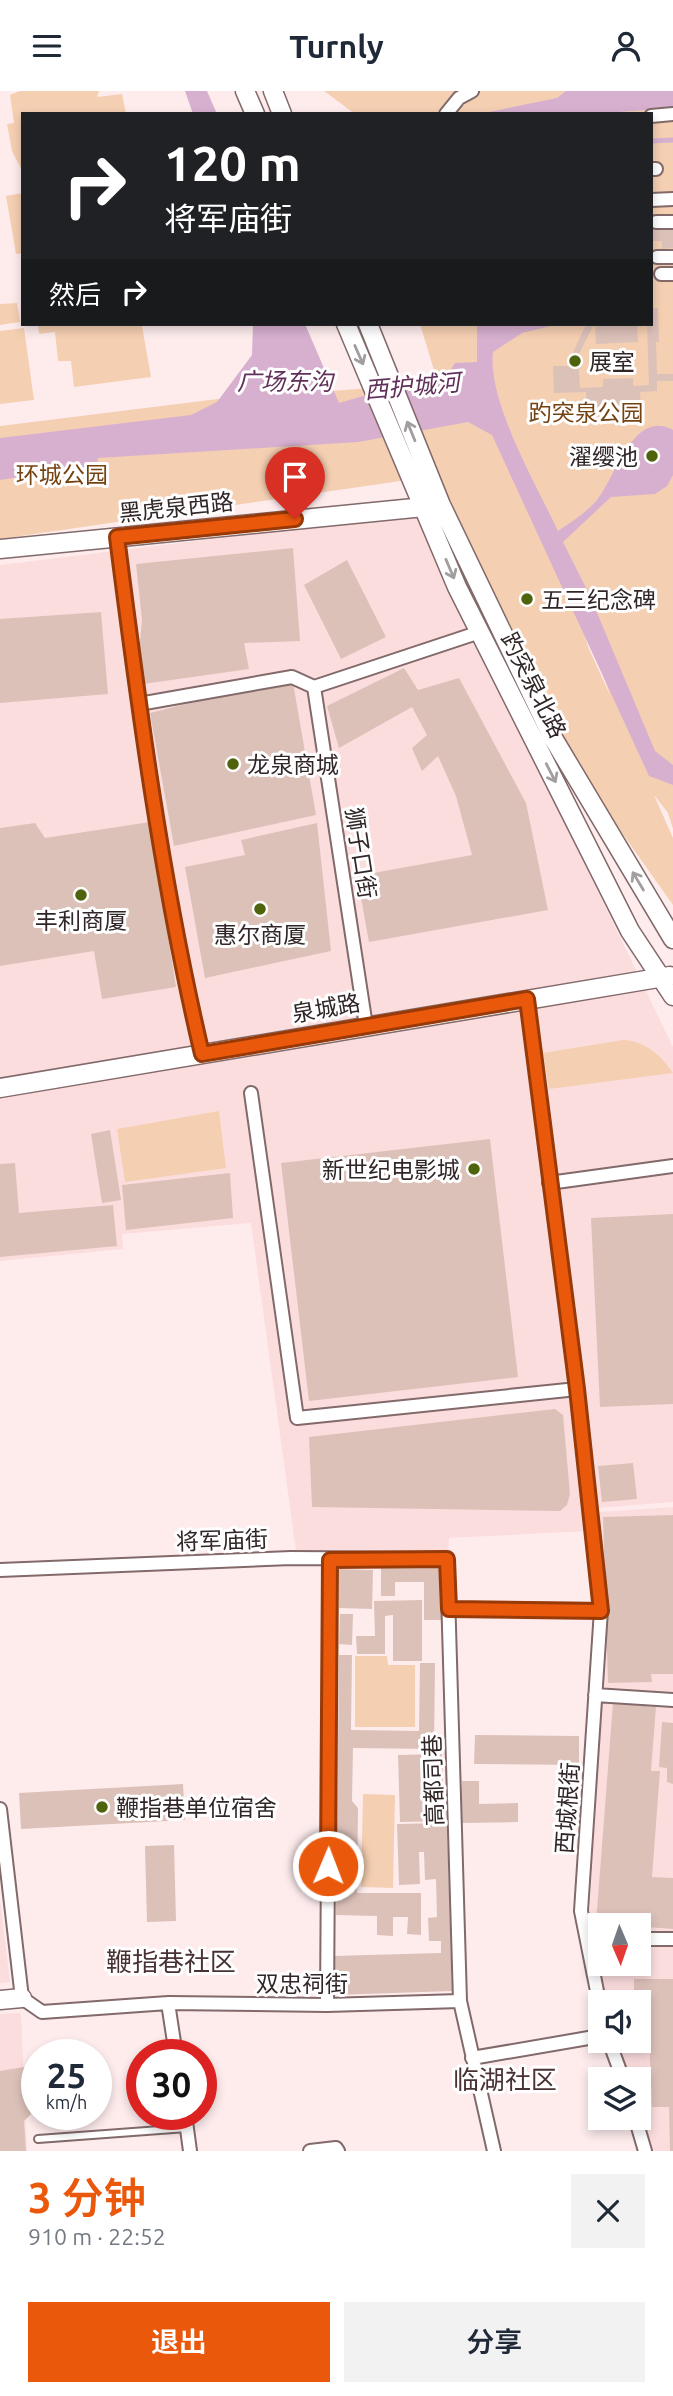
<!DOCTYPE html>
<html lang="zh">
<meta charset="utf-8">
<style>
:root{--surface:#fff;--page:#f2f2f3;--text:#1f2937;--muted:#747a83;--accent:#ea580c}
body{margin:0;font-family:Ubuntu,"Noto Sans SC",sans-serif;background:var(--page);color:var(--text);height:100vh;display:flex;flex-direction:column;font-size:26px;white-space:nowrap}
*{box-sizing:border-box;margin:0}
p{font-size:23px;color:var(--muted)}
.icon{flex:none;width:38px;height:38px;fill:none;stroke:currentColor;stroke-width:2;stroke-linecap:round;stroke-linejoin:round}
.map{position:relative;height:2060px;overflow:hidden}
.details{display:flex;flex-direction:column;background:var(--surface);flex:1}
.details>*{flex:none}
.hud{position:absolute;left:21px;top:21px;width:632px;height:214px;border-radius:0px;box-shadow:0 4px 10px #0003;background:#202124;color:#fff;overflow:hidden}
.needle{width:46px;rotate:178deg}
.fabs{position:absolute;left:588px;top:1822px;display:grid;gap:14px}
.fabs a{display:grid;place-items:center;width:63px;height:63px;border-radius:0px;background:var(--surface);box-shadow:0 4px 10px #0003;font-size:35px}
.speed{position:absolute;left:21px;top:1948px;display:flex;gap:14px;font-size:35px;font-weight:700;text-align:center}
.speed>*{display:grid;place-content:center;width:91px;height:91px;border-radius:50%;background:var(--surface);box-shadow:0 4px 10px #0003;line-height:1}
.speed small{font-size:18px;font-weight:400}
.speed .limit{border:10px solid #d22;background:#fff;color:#111}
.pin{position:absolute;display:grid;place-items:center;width:60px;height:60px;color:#fff;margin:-72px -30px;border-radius:50% 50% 50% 0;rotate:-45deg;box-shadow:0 0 7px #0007}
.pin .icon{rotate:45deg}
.me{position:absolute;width:77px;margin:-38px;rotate:1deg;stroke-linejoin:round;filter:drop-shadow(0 0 5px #0008)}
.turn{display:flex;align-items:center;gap:24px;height:147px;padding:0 28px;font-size:32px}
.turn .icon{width:91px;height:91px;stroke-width:2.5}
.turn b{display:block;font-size:49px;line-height:60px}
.then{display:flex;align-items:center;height:66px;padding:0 28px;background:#0003;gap:14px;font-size:26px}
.round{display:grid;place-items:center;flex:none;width:74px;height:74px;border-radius:0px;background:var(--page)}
.headline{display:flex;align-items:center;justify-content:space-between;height:119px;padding:0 28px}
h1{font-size:42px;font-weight:600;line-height:52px;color:var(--accent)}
.action{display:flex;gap:14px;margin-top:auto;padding:14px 28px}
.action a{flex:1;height:80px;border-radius:0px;background:var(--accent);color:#fff;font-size:28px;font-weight:600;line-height:80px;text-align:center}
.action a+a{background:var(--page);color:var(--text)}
header{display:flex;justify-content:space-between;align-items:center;height:91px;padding:0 28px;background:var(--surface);font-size:32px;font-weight:600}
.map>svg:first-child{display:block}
</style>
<header><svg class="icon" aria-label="menu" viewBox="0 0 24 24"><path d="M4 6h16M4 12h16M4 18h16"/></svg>Turnly<svg class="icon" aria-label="person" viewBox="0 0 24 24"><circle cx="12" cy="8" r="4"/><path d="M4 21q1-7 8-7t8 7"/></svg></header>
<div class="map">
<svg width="673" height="2060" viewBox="0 0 673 2060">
<rect width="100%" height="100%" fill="#feeced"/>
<path fill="#fcddde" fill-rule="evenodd" d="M416,423L673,956V1411L586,1418L588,1440L449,1447L448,1463L330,1464L296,1460L251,1132L122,1143L123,1158L0,1170V474Z
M673,1416V2060H651L639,2017V1988H630L619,1950H639V1911H608L599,1881L590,1820L605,1506L598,1421ZM600,1834H639V1872H600Z
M0,1809L10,1891L0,1892Z
M21,1922L27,2060H0V1923Z"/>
<path fill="#f5cfb2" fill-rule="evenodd" d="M20,0H99L97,6L122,3L126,23H23V82L12,60L7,33L14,32L10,4Z
M324,0H673V738L668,722L654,704L673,747V814L480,541L421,387L0,448V335L218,308L386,296L437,289L420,233H651V23H355ZM554,452L557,453L610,604L589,558Z
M23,102V162L16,163L6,105Z
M17,212L20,231L0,234V213Z
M38,233H158L142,235L151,286L74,296L71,270H58L55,241L39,243Z
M24,237L34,309L0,313V240Z
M623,949C645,950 661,964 673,982L549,998L543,962Z
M219,1020L226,1077L125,1091L117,1038Z
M355,1565H387L388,1574H415V1636H355Z
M363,1703L395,1704L393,1797L361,1796Z"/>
<path fill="#d7b0d0" d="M185,0H207L217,23H193Z
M566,0H673V17L590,23H479L557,7Z
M253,233H305L339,312L450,280L455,272L477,271V233H559L522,242L493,261C487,310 537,395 558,440C570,432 587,421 597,409C615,388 633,317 673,339V384L667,395L655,403L611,406L563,451L590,505L655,660L673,674V694L649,685L492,344L468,331L358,351L98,367L97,374L0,389V347L191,324L217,311L252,264Z"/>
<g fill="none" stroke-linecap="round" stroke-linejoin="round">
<path stroke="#d7b0d0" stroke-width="5" d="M651,50L673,49"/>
</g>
<path fill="#dcc1b9" d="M673,137V157L662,158V150H653V138Z
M651,217H658L659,251H656L657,283H673V290H657V300L640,301L641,315L586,316V301L554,302L553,275H572V264L586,233H594L578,265L580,297L603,296V288L633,287V295L649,294L647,233H651Z
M595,233H637L638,251L596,253Z
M293,457L300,550L244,552L249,578L136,594L142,529L136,473Z
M347,469L386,546L341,568L304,494Z
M101,521L108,603L0,612V528Z
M404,577L418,599L459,587L526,712L548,819L369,851L357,785L472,764L456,705L438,665L422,680L412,657L427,644L412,616L339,657L327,615Z
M292,586L316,724L174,755L150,622Z
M150,731L176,896L102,908L94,860L0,875V737L35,732L45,747Z
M317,732L331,860L205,887L185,776L245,764L241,749Z
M110,1039L121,1109L102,1112L91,1043Z
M490,1048L518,1286L309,1310L281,1072Z
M15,1072L19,1122L113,1114L117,1155L0,1166V1073Z
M230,1082L233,1127L126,1139L122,1094Z
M673,1123V1313L600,1316L591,1127Z
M555,1318L563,1324L570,1403L567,1414L560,1420L312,1416L309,1346Z
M633,1372L637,1408L602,1411L598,1375Z
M673,1424V1583H651L652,1591L608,1592L603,1426Z
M441,1472L442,1529H424V1491H395V1505H381V1473Z
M339,1478L373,1479L372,1518L339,1517Z
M422,1509V1570H393V1524L385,1525V1563H357L356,1545H375L374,1510Z
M340,1523H353L352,1554L339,1553Z
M339,1564H352L351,1639L419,1640L420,1572H435L434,1658L353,1657L352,1710L358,1717L357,1802H421V1844L407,1843L408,1826H393V1845L377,1844V1825L336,1824Z
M613,1612L656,1616L651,1680H660L652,1786L673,1787V1838L596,1832Z
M662,1631L673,1632V1693L667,1691V1677L659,1676Z
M475,1644L579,1645V1674L474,1673Z
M442,1663L444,1730L400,1731L398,1664Z
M462,1690H479V1713L518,1712V1731L462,1732Z
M183,1693L185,1729L21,1738L19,1702Z
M447,1732L452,1900L334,1904L333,1865L441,1862V1850H429L428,1827L437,1826L436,1788L425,1789L424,1761H419L420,1793L399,1794L397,1733Z
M174,1754L176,1830L147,1831L145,1755Z
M634,1888H673V2060H670L669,2016H652L649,1947H639V1911H634Z
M30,1975L32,2022L24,2030L26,2060H0V1980Z"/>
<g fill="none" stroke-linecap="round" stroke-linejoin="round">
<defs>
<path id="lane" d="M38,2048L187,2037"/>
<path id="street" d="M446,23L459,7L472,0
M651,25L673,23
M651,78H656
M651,109L673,108
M656,131H673
M657,166H673
M661,183H673
M117,446C140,619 162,793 202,963
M314,596L366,935
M139,613L292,586L314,596L480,541
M527,908L577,1298L601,1519L581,1820L600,1915
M251,1002L297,1327L577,1298
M549,1092L673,1075
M0,1479L291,1467L447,1468L460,1910L494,2060
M449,1518L601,1519
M595,1604L673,1609
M0,1718L22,1907L42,1921L168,1912L327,1914L460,1910
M639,1848H673
M168,1912L176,1964
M327,1914L330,1469
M609,1950L623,1988
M472,1967L600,1945
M185,2023L190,2060
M635,2026L645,2060
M310,2060L336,2057L338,2060"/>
<path id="secondary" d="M245,0L255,23
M273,0L282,23
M346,233L457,496L630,840L673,905
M368,233L441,414L553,647L673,848
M0,458L434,415
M0,997L670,885
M0,1909L22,1907"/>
</defs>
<use href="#lane" stroke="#82696a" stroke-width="10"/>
<use href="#street" stroke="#82696a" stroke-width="16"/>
<use href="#secondary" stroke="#82696a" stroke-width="21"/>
<use href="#lane" stroke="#fff" stroke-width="6"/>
<use href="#street" stroke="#fff" stroke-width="12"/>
<use href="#secondary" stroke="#fff" stroke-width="18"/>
</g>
<defs><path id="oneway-shaft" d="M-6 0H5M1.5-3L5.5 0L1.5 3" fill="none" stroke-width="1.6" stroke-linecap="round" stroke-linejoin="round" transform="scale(1.75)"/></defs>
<g stroke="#a29d9e">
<use href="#oneway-shaft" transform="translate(359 264) rotate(66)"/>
<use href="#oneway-shaft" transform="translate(411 340) rotate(-112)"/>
<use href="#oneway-shaft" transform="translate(450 478) rotate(67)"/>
<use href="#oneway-shaft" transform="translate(551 682) rotate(63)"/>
<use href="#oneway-shaft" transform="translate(638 790) rotate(-121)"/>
</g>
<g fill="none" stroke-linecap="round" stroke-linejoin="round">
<defs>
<path id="route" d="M295,428L117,446C139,619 162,793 202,963L527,908L577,1298L601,1520L449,1518L447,1468L330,1469L328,1775"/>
</defs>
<use href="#route" stroke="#983908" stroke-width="18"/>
<use href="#route" stroke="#ea580c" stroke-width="12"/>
</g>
<g fill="#4f630d" stroke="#fefefe" stroke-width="2.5">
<circle cx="575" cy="270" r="7"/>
<circle cx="652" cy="365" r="7"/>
<circle cx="527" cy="508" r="7"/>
<circle cx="233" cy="673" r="7"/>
<circle cx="81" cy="804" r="7"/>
<circle cx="260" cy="818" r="7"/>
<circle cx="474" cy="1078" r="7"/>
<circle cx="102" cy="1716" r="7"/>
</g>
<g text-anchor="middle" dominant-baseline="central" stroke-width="6" stroke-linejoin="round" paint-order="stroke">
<g font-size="23" fill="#312627" stroke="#fefefe" text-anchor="start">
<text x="589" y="270">展室</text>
<text x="638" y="365" text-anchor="end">濯缨池</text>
<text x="541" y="508">五三纪念碑</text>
<text x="247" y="673">龙泉商城</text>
<text x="81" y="829" text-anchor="middle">丰利商厦</text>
<text x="260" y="843" text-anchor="middle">惠尔商厦</text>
<text x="460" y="1078" text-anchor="end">新世纪电影城</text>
<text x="116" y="1716">鞭指巷单位宿舍</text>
</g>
<g font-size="23" fill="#754212" stroke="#fefefe">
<text x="586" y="321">趵突泉公园</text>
<text x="62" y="383">环城公园</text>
</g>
<g font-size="23" fill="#312627" stroke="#fefefe">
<text transform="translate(176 416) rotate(-6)">黑虎泉西路</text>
<text transform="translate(534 594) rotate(63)">趵突泉北路</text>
<text transform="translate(361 762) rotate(81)">狮子口街</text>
<text transform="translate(326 917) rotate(-10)">泉城路</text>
<text transform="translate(222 1449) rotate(-2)">将军庙街</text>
<text transform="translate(433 1689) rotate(-92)">高都司巷</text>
<text transform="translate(567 1717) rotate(-86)">西城根街</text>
<text x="302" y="1892">双忠祠街</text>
</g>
<g font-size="24" font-style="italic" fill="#61305a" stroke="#fefefe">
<text x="285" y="290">广场东沟</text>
<text transform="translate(412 295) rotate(-5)">西护城河</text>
</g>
<g font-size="26" fill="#483233" stroke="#fefefe">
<text x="171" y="1870">鞭指巷社区</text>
<text x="505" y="1988">临湖社区</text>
</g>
</g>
</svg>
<div class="fabs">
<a><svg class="needle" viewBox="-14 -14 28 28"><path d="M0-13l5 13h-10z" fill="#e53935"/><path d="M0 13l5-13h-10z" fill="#747a83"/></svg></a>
<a><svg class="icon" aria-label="sound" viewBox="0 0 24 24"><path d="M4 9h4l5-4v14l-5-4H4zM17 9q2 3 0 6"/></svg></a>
<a><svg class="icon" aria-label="layers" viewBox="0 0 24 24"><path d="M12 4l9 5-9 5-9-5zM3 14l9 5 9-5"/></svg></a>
</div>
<div class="speed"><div>25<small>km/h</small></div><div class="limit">30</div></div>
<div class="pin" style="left:295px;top:428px;background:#d93025"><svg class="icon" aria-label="arrive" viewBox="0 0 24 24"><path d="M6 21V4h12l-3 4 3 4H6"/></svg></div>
<svg class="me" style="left:328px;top:1775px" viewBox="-20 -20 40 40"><circle r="17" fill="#ea580c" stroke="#fff" stroke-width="3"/><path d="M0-11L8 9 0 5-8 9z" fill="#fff"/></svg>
<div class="hud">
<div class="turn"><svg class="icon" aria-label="right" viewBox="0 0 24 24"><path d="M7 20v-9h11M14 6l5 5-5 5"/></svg><div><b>120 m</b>将军庙街</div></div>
<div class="then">然后<svg class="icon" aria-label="right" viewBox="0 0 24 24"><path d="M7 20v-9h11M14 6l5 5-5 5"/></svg></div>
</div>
</div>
<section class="details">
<div class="headline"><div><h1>3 分钟</h1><p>910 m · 22:52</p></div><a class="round"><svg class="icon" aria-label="close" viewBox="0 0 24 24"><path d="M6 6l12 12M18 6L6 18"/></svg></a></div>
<div class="action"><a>退出</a><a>分享</a></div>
</section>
